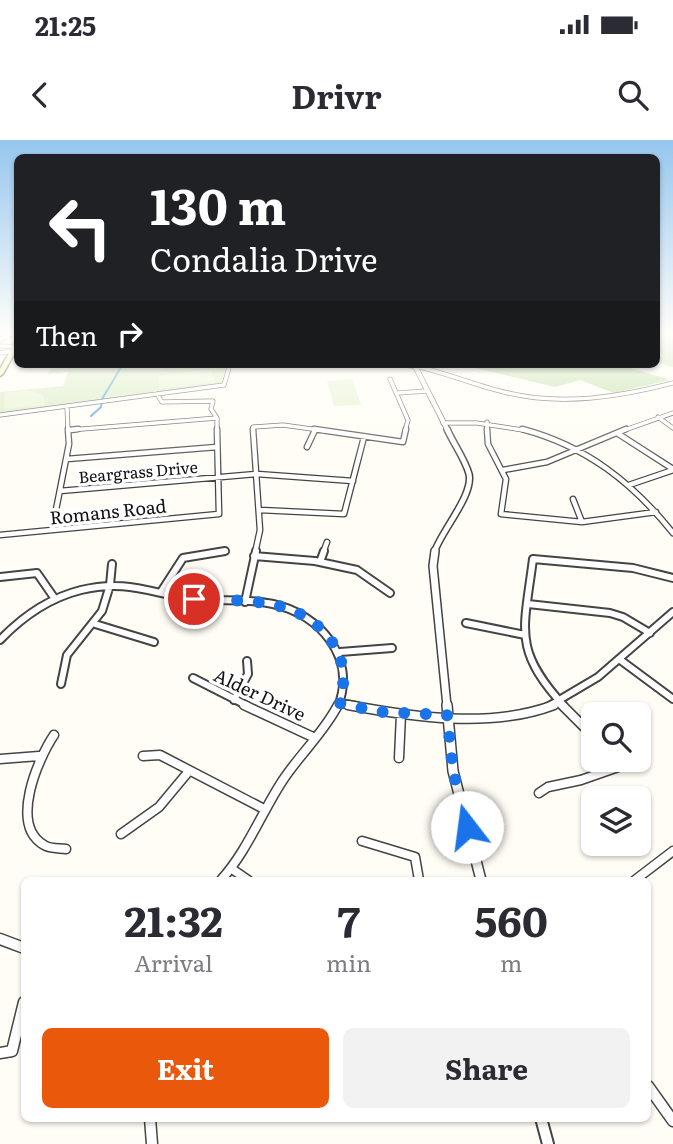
<!DOCTYPE html>
<style>
:root{--surface:#fff;--page:#f2f2f3;--text:#2b2b33;--muted:#7c7c81;--accent:#ea580c}
body{margin:0;font-family:Literata,serif;background:var(--page);color:var(--text);height:100vh;display:flex;flex-direction:column;font-size:26px;white-space:nowrap}
*{box-sizing:border-box;margin:0}
p{font-size:23px;color:var(--muted)}
.icon{flex:none;width:38px;height:38px;fill:none;stroke:currentColor;stroke-width:2;stroke-linecap:round;stroke-linejoin:round}
.map{position:relative;flex:1;overflow:hidden}
.details{position:absolute;left:21px;top:737px;width:630px;height:245px;display:flex;flex-direction:column;background:var(--surface);border-radius:10px;box-shadow:0 2px 5px #0004}
.details>*{flex:none}
.top-card{position:absolute;left:14px;top:14px;width:646px;height:214px;border-radius:10px;box-shadow:0 2px 5px #0004;background:#202124;color:#fff;overflow:hidden}
.controls{position:absolute;left:581px;top:562px;display:grid;gap:14px}
.controls a{display:grid;place-items:center;width:70px;height:70px;border-radius:10px;background:var(--surface);box-shadow:0 2px 5px #0004;font-size:35px}
.pin{position:absolute;display:grid;place-items:center;width:60px;height:60px;color:#fff;margin:-30px;border:4px solid #fff;border-radius:50%;box-shadow:0 2px 7px #0007}
.me{position:absolute;width:77px;margin:-38px;rotate:345deg;stroke-linejoin:round;filter:drop-shadow(0 0 5px #0008)}
.turn{display:flex;align-items:center;gap:24px;height:147px;padding:0 21px;font-size:32px}
.turn .icon{width:91px;height:91px;stroke-width:2.5}
.turn b{display:block;font-size:49px;line-height:60px}
.then{display:flex;align-items:center;height:66px;padding:0 21px;background:#0003;gap:14px;font-size:26px}
.eta{display:flex;justify-content:space-evenly;align-items:center;height:119px;text-align:center}
.eta b{font-size:42px;font-weight:700;line-height:49px}
.button{display:flex;gap:14px;margin-top:auto;padding:14px 21px}
.button a{flex:1;height:80px;border-radius:10px;background:var(--accent);color:#fff;font-size:28px;font-weight:700;line-height:80px;text-align:center}
.button a+a{background:var(--page);color:var(--text)}
.status{display:flex;justify-content:space-between;align-items:center;height:49px;padding:0 35px;background:var(--surface);direction:ltr}
.status svg{height:19px;fill:currentColor}
header{display:flex;justify-content:space-between;align-items:center;height:91px;padding:0 21px;background:var(--surface);font-size:32px;font-weight:700}
.map>svg:first-child{display:block}
</style>
<div class="status"><b>21:25</b><svg viewBox="0 0 49 12"><path d="M0 12V9h3v3zM5 12V6h3v6zM10 12V3h3v9zM15 12V0h3v12zM26 1h20v11H26zM47 4h2v5h-2z"/></svg></div>
<header><svg class="icon" aria-label="back" viewBox="0 0 24 24"><path d="M15 5l-7 7 7 7"/></svg>Drivr<svg class="icon" aria-label="search" viewBox="0 0 24 24"><circle cx="10" cy="10" r="6"/><path d="M15 15l6 6"/></svg></header>
<div class="map">
<svg width="673" height="1004" viewBox="0 0 673 1004">
<rect width="100%" height="100%" fill="#fffdf5"/>
<path fill="#d5ebbd" d="M54,224H198V228L227,224L221,244L0,274V252L63,246L68,232L48,234Z"/>
<path fill="#b9dc9c" d="M656,194H673V227L656,222Z
M459,224H617L670,240L614,253L580,240L555,247Z"/>
<path fill="#e6f2cf" d="M211,229L215,242L160,249L157,236Z
M352,239L361,265L334,266L327,241Z
M29,250L43,255L45,265L4,269L5,253Z"/>
<g fill="none" stroke-linecap="round" stroke-linejoin="round">
<path stroke="#3f96cf" stroke-width="2" d="M91,276L101,267L102,259L123,224"/>
<defs>
<path id="minor-far4" d="M0,200L12,194
M0,206L15,207
M0,213L13,211
M415,226C447,233 477,246 508,253C563,266 619,257 673,243
M390,239L408,280L405,291
M398,253L427,251
M157,254L162,262L213,261L211,269L217,278V291
M67,266L68,291
M0,275L224,245L230,224
M658,277L673,288
M487,282V291
M443,283H477L529,291
M70,290L217,278
M253,291V287L283,285L326,291
M622,291L673,273"/>
<path id="minor-far3" d="M253,289L260,390L255,413
M314,289L403,302L406,289
M487,289L488,304L506,339L501,374L582,382L656,372
M522,289C586,306 632,342 673,393
M70,290L78,289
M617,293L673,329
M307,307L315,290
M67,319L217,307
M503,330L547,322L626,289
M629,345L673,330
M60,351L257,334L353,341
M573,359L582,382
M260,370L344,374L364,297
M52,390L69,304L68,289
M0,395L219,374L217,289
M215,413L226,411
M323,413L327,402"/>
<path id="minor-far2" d="M254,416L315,421L357,430L390,453
M320,422L324,411
M0,437L37,433L55,459
M161,452L183,418L225,411
M245,462L256,411
M528,464L610,473L623,477L650,493
M466,483L525,495
M95,484L154,502
M0,500C23,476 49,458 81,450C126,439 150,453 192,459C219,462 246,458 273,464C320,474 357,518 338,566
M340,512L392,508
M619,519L673,559
M193,538L248,566
M61,544L67,515L102,471L110,445L112,424
M234,560L248,534L247,521
M339,563L357,566
M549,566L598,537L673,472
M564,566C512,509 524,490 533,419L633,428L673,438"/>
<path id="minor-far1" d="M244,565L315,598
M348,565C412,577 491,589 554,565
M562,565L593,596
M54,595C38,619 9,685 44,705C50,709 59,708 66,709
M143,616L160,615L264,669
M399,618L401,574
M0,619L39,616
M539,653L548,647L581,640L621,626L615,620
M121,694L159,667L189,631
M362,701L415,717L419,740
M232,729L248,740
M221,740C247,711 260,676 281,643C298,616 323,594 338,565
M635,740L673,711"/>
<path id="minor" d="M0,799L24,808
M0,913L12,911L24,862
M648,946L673,981
M150,978L152,1004"/>
<path id="tertiary-far4" d="M400,224L415,226
M414,224L448,291"/>
<path id="tertiary-far3" d="M434,413C441,391 474,355 469,334C465,319 453,303 447,289"/>
<path id="tertiary-far2" d="M435,411L433,426L447,566"/>
<path id="tertiary-far1" d="M447,565L453,631L481,740"/>
<path id="tertiary" d="M541,978L548,1004"/>
<path id="secondary" d="M16,201H18V207L3,234L0,236V229Z"/>
</defs>
<use href="#minor-far4" stroke="#444" stroke-width="5"/>
<use href="#minor-far3" stroke="#444" stroke-width="7"/>
<use href="#minor-far2" stroke="#444" stroke-width="10"/>
<use href="#minor-far1" stroke="#444" stroke-width="11"/>
<use href="#minor" stroke="#444" stroke-width="13"/>
<use href="#tertiary-far4" stroke="#444" stroke-width="6"/>
<use href="#tertiary-far3" stroke="#444" stroke-width="8"/>
<use href="#tertiary-far2" stroke="#444" stroke-width="10"/>
<use href="#tertiary-far1" stroke="#444" stroke-width="12"/>
<use href="#tertiary" stroke="#444" stroke-width="14"/>
<use href="#secondary" stroke="#333" stroke-width="3"/>
<use href="#minor-far4" stroke="#fff" stroke-width="3.5"/>
<use href="#minor-far3" stroke="#fff" stroke-width="4.5"/>
<use href="#minor-far2" stroke="#fff" stroke-width="6"/>
<use href="#minor-far1" stroke="#fff" stroke-width="8"/>
<use href="#minor" stroke="#fff" stroke-width="10"/>
<use href="#tertiary-far4" stroke="#fff" stroke-width="4.5"/>
<use href="#tertiary-far3" stroke="#fff" stroke-width="5"/>
<use href="#tertiary-far2" stroke="#fff" stroke-width="7"/>
<use href="#tertiary-far1" stroke="#fff" stroke-width="9"/>
<use href="#tertiary" stroke="#fff" stroke-width="10"/>
<use href="#secondary" fill="#fff6b0" fill-rule="evenodd"/>
</g>
<linearGradient id="sky" x2="0" y2="1"><stop stop-color="#95c6ee"/><stop offset="0.58" stop-color="#fffefa"/><stop offset="1" stop-color="#fffefa" stop-opacity="0"/></linearGradient>
<rect width="673" height="334" fill="url(#sky)"/>
<g fill="none" stroke-linecap="round" stroke-linejoin="round">
<path stroke="#1a73e8" stroke-width="12" stroke-dasharray="0 21.6" d="M194,459C220,461 249,459 275,465C320,475 356,514 339,563L380,572L447,575L453,631L467,687"/>
</g>
<g text-anchor="middle" dominant-baseline="central" stroke-width="7" stroke-linejoin="round" paint-order="stroke">
<g font-size="16" fill="#111" stroke="#fff">
<text transform="translate(138 331) rotate(-5)">Beargrass Drive</text>
</g>
<g font-size="18" fill="#111" stroke="#fff">
<text transform="translate(108 371) rotate(-6)">Romans Road</text>
<text transform="translate(260 554) rotate(25)">Alder Drive</text>
</g>
</g>
</svg>
<div class="controls">
<a><svg class="icon" aria-label="search" viewBox="0 0 24 24"><circle cx="10" cy="10" r="6"/><path d="M15 15l6 6"/></svg></a>
<a><svg class="icon" aria-label="layers" viewBox="0 0 24 24"><path d="M12 4l9 5-9 5-9-5zM3 14l9 5 9-5"/></svg></a>
</div>
<div class="pin" style="left:194px;top:459px;background:#d93025"><svg class="icon" aria-label="arrive" viewBox="0 0 24 24"><path d="M6 21V4h12l-3 4 3 4H6"/></svg></div>
<svg class="me" style="left:467px;top:687px" viewBox="-20 -20 40 40"><circle r="19" fill="#fff"/><path d="M0-13L10 11 0 6-10 11z" fill="#1a73e8"/></svg>
<div class="top-card">
<div class="turn"><svg class="icon" aria-label="left" viewBox="0 0 24 24"><path d="M17 20v-9H6M10 6l-5 5 5 5"/></svg><div><b>130 m</b>Condalia Drive</div></div>
<div class="then">Then<svg class="icon" aria-label="right" viewBox="0 0 24 24"><path d="M7 20v-9h11M14 6l5 5-5 5"/></svg></div>
</div>
<section class="details">
<div class="eta">
<div><b>21:32</b><p>Arrival</p></div>
<div><b>7</b><p>min</p></div>
<div><b>560</b><p>m</p></div>
</div>
<div class="button"><a>Exit</a><a>Share</a></div>
</section>
</div>
